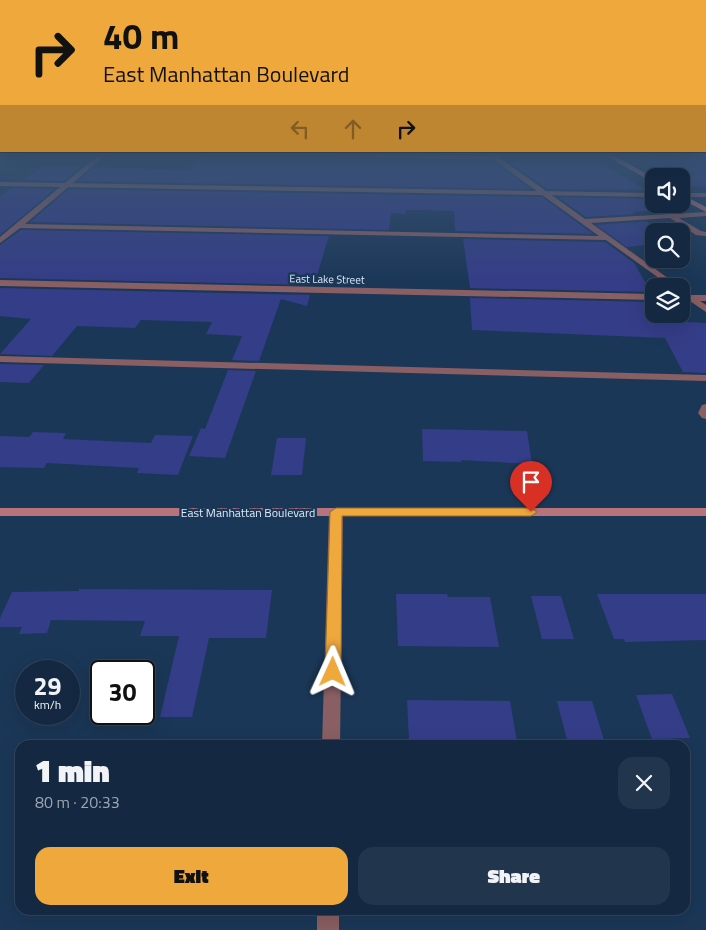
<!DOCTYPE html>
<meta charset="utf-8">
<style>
:root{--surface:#142941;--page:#21354c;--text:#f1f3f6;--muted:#9da6b1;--line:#33455a;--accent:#eea83c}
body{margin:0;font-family:"Titillium Web",sans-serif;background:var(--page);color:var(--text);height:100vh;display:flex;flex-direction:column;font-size:19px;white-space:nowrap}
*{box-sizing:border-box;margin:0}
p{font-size:16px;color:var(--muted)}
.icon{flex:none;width:28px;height:28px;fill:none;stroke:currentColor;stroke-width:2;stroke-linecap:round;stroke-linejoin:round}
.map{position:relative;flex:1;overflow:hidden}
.drawer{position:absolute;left:15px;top:740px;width:675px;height:175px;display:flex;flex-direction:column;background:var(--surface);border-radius:15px;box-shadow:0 5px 20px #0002,0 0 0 1px var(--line)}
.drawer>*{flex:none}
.top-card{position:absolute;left:0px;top:0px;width:706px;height:152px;box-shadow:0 5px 20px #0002,0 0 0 1px var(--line);background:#eea83c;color:#111;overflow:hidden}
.tools{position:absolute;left:645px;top:168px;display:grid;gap:10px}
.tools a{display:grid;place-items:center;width:45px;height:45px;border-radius:10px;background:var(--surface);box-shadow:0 5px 20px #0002,0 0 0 1px var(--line);font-size:25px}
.speed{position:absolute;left:15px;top:660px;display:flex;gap:10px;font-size:25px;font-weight:700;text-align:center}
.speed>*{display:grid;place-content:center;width:65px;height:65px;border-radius:50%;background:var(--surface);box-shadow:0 5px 20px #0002,0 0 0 1px var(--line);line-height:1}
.speed small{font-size:12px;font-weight:400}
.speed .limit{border:2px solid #111;border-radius:8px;background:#fff;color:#111}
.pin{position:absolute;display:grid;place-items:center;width:42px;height:42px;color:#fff;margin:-51px -21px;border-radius:50% 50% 50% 0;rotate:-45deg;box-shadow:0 0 5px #0007}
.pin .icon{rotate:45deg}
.me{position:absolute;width:55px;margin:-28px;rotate:1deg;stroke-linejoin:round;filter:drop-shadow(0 0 4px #0008)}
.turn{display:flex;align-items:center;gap:18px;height:105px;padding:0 20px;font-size:22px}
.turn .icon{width:65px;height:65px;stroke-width:2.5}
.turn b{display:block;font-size:35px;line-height:42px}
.lanes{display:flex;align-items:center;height:48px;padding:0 20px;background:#0003;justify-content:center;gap:25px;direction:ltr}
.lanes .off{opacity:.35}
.round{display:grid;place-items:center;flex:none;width:52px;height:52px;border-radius:15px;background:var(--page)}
.head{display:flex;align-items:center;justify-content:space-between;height:85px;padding:0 20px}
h1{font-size:30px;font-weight:800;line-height:38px}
.primary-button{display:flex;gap:10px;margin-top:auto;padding:10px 20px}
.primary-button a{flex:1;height:58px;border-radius:15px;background:var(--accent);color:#111;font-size:20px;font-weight:800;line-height:58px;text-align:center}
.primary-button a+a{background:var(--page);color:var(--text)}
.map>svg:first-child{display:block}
</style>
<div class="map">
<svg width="706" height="930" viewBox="0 0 706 930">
<rect width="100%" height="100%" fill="#1b3757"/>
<path fill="#343d87" d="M201,155L486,162V164L495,163L531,189L78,181L94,167L188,170Z
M643,155H706V186L681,188V176H660Z
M588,157L647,190L547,189L509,162Z
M44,166L81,167L64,181L22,180Z
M12,188L55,189L0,235V196Z
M69,189L542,197L593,234L455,231L454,211L406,210L405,214L391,213L389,230L30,222Z
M558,197L648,199L666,210L632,212L635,214L586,217Z
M646,221L654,226V244L627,247L596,225Z
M21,230L329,236L314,285L0,278V245Z
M463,239L605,242L634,263L651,292L470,288Z
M0,288L310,295L307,306L281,299L259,361L232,360L242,336L206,334L212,322L141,320L135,328L77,326L52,356L0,354L31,319L0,316Z
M470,298L654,302V314H664L668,321L706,323V373L683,372L665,338L472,330Z
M0,364L44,365L29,383L0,382Z
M228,370L256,371L225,458L189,456L201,428L205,429Z
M422,429L527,431L532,464L461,460V462L423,461Z
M33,432L66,433L63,439L151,443L155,435L193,436L178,475L137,473L139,468L47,463L44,468L0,467V436L29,437Z
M277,438H306L302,475H271Z
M79,589L272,590L266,638H209L192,717H160L179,636H140L145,621L51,620L47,633L19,634L22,627H0V618L12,592L79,591Z
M396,594H447L448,597H490L499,647L398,646Z
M597,594H706V640L625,642L624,639H614Z
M531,596H561L574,639H542Z
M672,694L690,738L652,739L636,695Z
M407,700L510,701L517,742L409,740Z
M557,701H592L604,740H567Z"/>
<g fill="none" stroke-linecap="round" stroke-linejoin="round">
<path fill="#895f63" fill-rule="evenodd" d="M101,153H108L25,224L599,236L494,160L196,153L489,156L488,153H493L585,219L706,212V216L679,218L701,231L706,232V236L696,235L670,218L591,223L679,286H670L606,240L20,228L0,243V237Z
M681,288L706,305V312L681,295Z
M0,356L706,375V381L0,362Z
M706,404V419L702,418L698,413L702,405Z"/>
<path fill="#895f63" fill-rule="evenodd" d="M0,182L654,193V197L0,186Z
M681,193H706V197H681Z
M0,280L654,294V300L0,286Z
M681,295H706V301H681Z
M336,508L341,509L343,512L340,745H322L329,512L331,509Z
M317,910H339V930H317Z"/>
<path fill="#b7757b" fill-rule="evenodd" d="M601,153H609L654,178V183Z
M681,194L706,207V212L681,199Z
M0,508H706V516H0Z"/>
</g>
<linearGradient id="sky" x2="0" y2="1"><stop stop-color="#0f1e30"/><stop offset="0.54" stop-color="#395374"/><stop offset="1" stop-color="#395374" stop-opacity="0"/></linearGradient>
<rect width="706" height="284" fill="url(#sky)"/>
<path fill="#eea83c" stroke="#9b6d27" d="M336,508H531L537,512L531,516H342L341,672L338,677L333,678L328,677L325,672L330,512Z"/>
<g text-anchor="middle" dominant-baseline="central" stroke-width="5" stroke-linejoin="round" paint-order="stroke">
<g font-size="11" fill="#ddeafb" stroke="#1b3757">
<text transform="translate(327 279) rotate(1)">East Lake Street</text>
</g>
<g font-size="12" fill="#ddeafb" stroke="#1b3757">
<text x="248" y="512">East Manhattan Boulevard</text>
</g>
</g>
</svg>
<div class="tools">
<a><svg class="icon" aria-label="sound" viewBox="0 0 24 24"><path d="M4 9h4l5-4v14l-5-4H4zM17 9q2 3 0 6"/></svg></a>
<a><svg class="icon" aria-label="search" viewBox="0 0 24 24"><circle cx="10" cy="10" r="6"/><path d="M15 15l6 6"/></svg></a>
<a><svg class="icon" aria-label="layers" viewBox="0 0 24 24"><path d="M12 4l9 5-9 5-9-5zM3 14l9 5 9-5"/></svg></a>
</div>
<div class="speed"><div>29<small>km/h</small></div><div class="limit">30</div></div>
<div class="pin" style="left:531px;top:512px;background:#d93025"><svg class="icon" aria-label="arrive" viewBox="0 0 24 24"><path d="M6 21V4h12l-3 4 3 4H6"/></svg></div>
<svg class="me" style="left:333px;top:672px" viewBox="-20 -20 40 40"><path d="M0-17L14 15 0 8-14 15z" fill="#eea83c" stroke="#fff" stroke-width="4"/></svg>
<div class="top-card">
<div class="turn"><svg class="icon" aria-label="right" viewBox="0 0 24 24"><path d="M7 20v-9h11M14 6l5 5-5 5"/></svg><div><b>40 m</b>East Manhattan Boulevard</div></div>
<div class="lanes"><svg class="icon off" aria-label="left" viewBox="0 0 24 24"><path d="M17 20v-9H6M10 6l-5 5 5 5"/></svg><svg class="icon off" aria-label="ahead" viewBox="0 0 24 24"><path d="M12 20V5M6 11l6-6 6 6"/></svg><svg class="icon" aria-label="right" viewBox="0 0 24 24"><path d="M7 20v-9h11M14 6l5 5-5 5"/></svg></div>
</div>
<section class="drawer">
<div class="head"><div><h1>1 min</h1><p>80 m · 20:33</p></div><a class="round"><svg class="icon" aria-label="close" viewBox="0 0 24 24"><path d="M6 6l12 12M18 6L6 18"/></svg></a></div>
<div class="primary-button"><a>Exit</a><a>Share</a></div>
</section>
</div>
